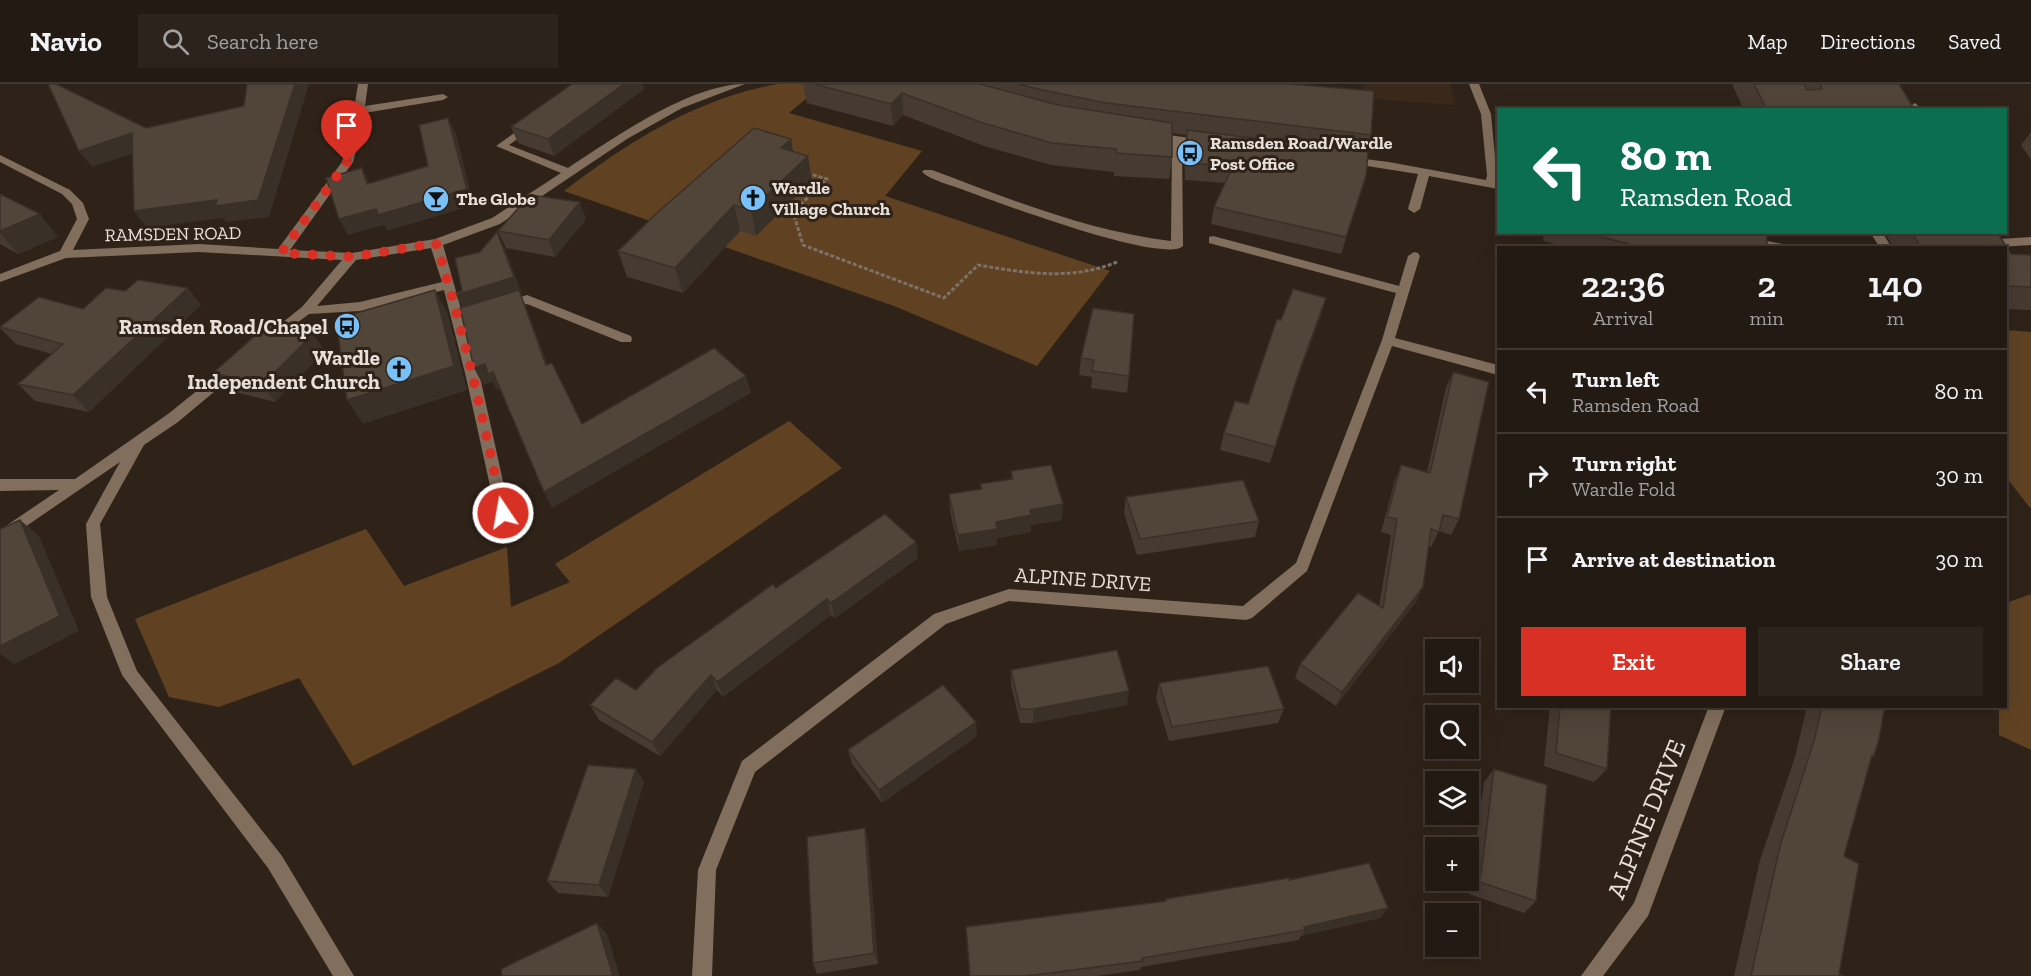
<!DOCTYPE html>
<meta charset="utf-8">
<style>
:root{--surface:#231a13;--page:#2b231c;--text:#f1f3f6;--muted:#a3a1a0;--line:#403833;--accent:#d93025}
body{margin:0;font-family:"Zilla Slab",serif;background:var(--page);color:var(--text);height:100vh;display:flex;flex-direction:column;font-size:22px;white-space:nowrap}
*{box-sizing:border-box;margin:0}
p{font-size:20px;color:var(--muted)}
.icon{flex:none;width:33px;height:33px;fill:none;stroke:currentColor;stroke-width:2;stroke-linecap:round;stroke-linejoin:round}
.map{position:relative;flex:1;overflow:hidden}
.panel{position:absolute;left:1497px;top:162px;width:510px;height:462px;display:flex;flex-direction:column;background:var(--surface);border-radius:0px;box-shadow:0 6px 24px #0002,0 0 0 2px var(--line)}
.panel>*{flex:none}
.guide{position:absolute;left:1497px;top:24px;width:510px;height:126px;border-radius:0px;box-shadow:0 6px 24px #0002,0 0 0 2px var(--line);background:#0b6e4f;color:#fff;overflow:hidden}
.controls{position:absolute;left:1425px;top:555px;display:grid;gap:12px}
.controls a{display:grid;place-items:center;width:54px;height:54px;border-radius:0px;background:var(--surface);box-shadow:0 6px 24px #0002,0 0 0 2px var(--line);font-size:30px}
.pin{position:absolute;display:grid;place-items:center;width:51px;height:51px;color:#fff;margin:-62px -26px;border-radius:50% 50% 50% 0;rotate:-45deg;box-shadow:0 0 6px #0007}
.pin .icon{rotate:45deg}
.me{position:absolute;width:66px;margin:-33px;rotate:348deg;stroke-linejoin:round;filter:drop-shadow(0 0 4px #0008)}
.turn{display:flex;align-items:center;gap:21px;height:126px;padding:0 24px;font-size:27px}
.turn .icon{width:78px;height:78px;stroke-width:2.5}
.turn b{display:block;font-size:42px;line-height:51px}
.eta{display:flex;justify-content:space-evenly;align-items:center;height:102px;text-align:center}
.eta b{font-size:36px;font-weight:600;line-height:42px}
.primary-button{display:flex;gap:12px;margin-top:auto;padding:12px 24px}
.primary-button a{flex:1;height:69px;border-radius:0px;background:var(--accent);color:#fff;font-size:24px;font-weight:600;line-height:69px;text-align:center}
.primary-button a+a{background:var(--page);color:var(--text)}
ul{padding:0;list-style:none}
li{display:flex;align-items:center;gap:18px;height:84px;padding:0 24px;border-top:2px solid var(--line)}
li div{flex:1}
li b{display:block;font-size:22px}
li em{font-style:normal}
header{display:flex;align-items:center;gap:36px;box-sizing:border-box;height:84px;padding:0 30px;background:var(--surface);border-bottom:2px solid var(--line)}
header strong{font-size:28px}
nav{display:flex;gap:33px;margin-inline-start:auto;font-size:21px}
.search{width:420px;height:54px;background:var(--page);display:flex;align-items:center;gap:15px;box-sizing:border-box;padding:0 21px;border-radius:0px;color:var(--muted);font-size:22px}
.map>svg:first-child{display:block}
</style>
<header>
<strong>Navio</strong>
<div class="search"><svg class="icon" aria-label="search" viewBox="0 0 24 24"><circle cx="10" cy="10" r="6"/><path d="M15 15l6 6"/></svg>Search here</div>
<nav><a>Map</a><a>Directions</a><a>Saved</a></nav>
</header>
<div class="map">
<svg width="2031" height="892" viewBox="0 0 2031 892">
<rect width="100%" height="100%" fill="#2f2319"/>
<path fill="#3a291a" d="M1363,0H1450L1456,21L1365,14Z"/>
<path fill="#604223" d="M778,0H824L789,29L922,67L885,112L1110,187L1037,282L894,222L564,107C628,58 697,14 778,0Z
M2006,246L2031,248V425L2006,393Z
M789,337L842,384L559,579L353,682L299,594L219,623L169,613L135,535L366,445L404,502L507,463L511,523L570,498L555,480Z
M2031,510V666L1999,651V623L2006,622V519Z"/>
<g fill="none" stroke-linecap="round" stroke-linejoin="round">
<path stroke="#7c7269" stroke-width="3" stroke-dasharray="4 2" stroke-linecap="butt" d="M807,89L827,95L793,128L803,161L944,214L978,181C1026,189 1071,197 1117,178"/>
<path fill="#826e5c" fill-rule="evenodd" d="M358,0H368L365,22L443,10L448,13L443,16L364,29L359,56L353,78L290,166L352,169L435,155L492,134L561,89L496,62L528,39H536L537,41L509,61L568,84C614,54 690,0 745,0L682,24L627,55L500,140L443,161L480,293L510,429L508,433H498L496,429L466,293L444,206L360,227L309,230L269,260L263,256L264,253L302,223L342,176L199,168L66,174L0,198V190L60,167L77,135L72,120L62,110L0,78V71L70,106L83,119L89,135L73,166L199,160L278,165L342,78L349,56ZM431,164L442,198L360,218L317,222L356,176Z
M1469,0H1479L1491,30L1498,105L1429,92L1420,125L1414,129L1408,125L1418,90L1348,79L1342,76L1348,73L1389,78L1486,96L1487,91L1481,30Z
M1915,19L1923,26H1912L1910,22Z
M1154,49L1205,56L1210,59L1205,62L1182,59L1183,162C1163,181 994,117 964,106C951,101 932,97 922,88L924,86H932C1010,115 1087,147 1171,157L1172,58L1150,54L1149,52Z
M1870,148H1882L1892,164H1880Z
M1213,152L1399,202L1408,172L1414,168L1418,169L1420,172L1395,254L1498,281V291L1392,262L1307,487L1252,534L1246,536L1009,517L946,540L755,688L716,786L712,892H692L698,786L742,677L934,530L1009,505L1243,522L1296,479L1382,256L1396,209L1209,159V153Z
M1747,153L1783,160L1789,164H1761L1743,160L1741,157Z
M2031,153V161L1982,164L1977,160L1983,156Z
M527,211L631,252L632,255L631,258H621L527,220L506,226L500,222L502,219Z
M234,279L239,281L241,284L239,287L178,338L144,361L100,440L107,513L137,587L282,772L354,892H333L268,784L122,591L91,513L86,440L120,378L0,460V446L59,406L0,407V395H75L168,330L229,281Z
M1709,622H1726L1648,832L1603,892H1581L1634,819Z"/>
</g>
<path fill="#463a31" d="M572,0H643L644,5L554,72L518,59L511,43Z
M803,0H1290L1371,51L1366,68L1361,109L1341,170L1211,140L1214,123L1225,99L1185,96L1184,63L1186,51L1172,49V73L1169,95L1114,92V88L1051,81L984,62L903,31L893,42L807,19Z
M1732,0H1899L1915,26H1744Z
M2031,48V76L2021,61Z
M791,55L793,68L812,97L756,152L740,147L683,209L627,193L618,167Z
M0,110L58,153L18,170L0,160Z
M586,135L555,173L506,164L498,147Z
M1544,148H1767V164H1568L1543,157Z
M1884,148H1997L2011,170L2031,171V226L2006,225V164H1894Z
M1326,214L1321,231L1294,304L1270,379L1220,366L1224,349L1248,320L1281,236Z
M201,221L89,328L35,317L18,300L52,270L16,260L0,244V243L83,225Z
M1093,224L1129,292L1127,309L1091,304L1092,293L1079,291L1081,274Z
M325,267L275,318L226,306L213,289Z
M1453,288L1459,435L1451,451L1439,447L1431,463L1429,462L1416,518L1336,622L1295,594L1300,580L1379,522L1391,451L1381,448L1395,396L1401,381L1427,388L1446,304Z
M1011,387L1063,420L1062,436L1031,441V448L997,454V461L959,467L950,427L949,410L981,405L980,400L1011,395Z
M1126,413L1259,437L1255,453L1137,471L1124,429Z
M916,458L918,474L835,534L831,531L723,613L717,606L660,672L599,636L590,621L636,606L776,504Z
M1011,586L1127,621L1033,639H1020L1011,601Z
M1159,599L1284,625L1278,639L1169,657L1156,614Z
M1550,622H1611L1607,685L1594,698L1544,682Z
M1807,622H1885L1874,672L1871,675L1844,772L1839,890L1844,892H1734L1760,776L1795,673Z
M977,652L882,719L852,680L848,666Z
M1494,685L1536,817L1524,829L1469,810L1484,698Z
M644,698L608,813L558,809L547,797Z
M865,744L868,757L878,880L817,890L813,879Z
M1289,796L1380,834L1301,852L1299,856L1141,883L1140,886L1097,892H970L1165,817L1166,815Z"/>
<path fill="#393028" d="M295,0H309L269,133L226,138L223,134L147,144L134,127Z
M624,0H643L644,5L554,72L548,55Z
M902,9L903,31L893,42L891,20Z
M448,34L456,50L474,121L387,147L384,141L348,151L339,135L376,125L467,105Z
M132,49L144,66L92,83L79,67Z
M791,55L795,81L781,64Z
M808,72L812,97L756,152L751,126Z
M362,84L370,100H367Z
M580,118L586,135L555,173L549,156Z
M734,121L740,147L683,209L675,184Z
M40,130L58,153L18,170L0,149V147Z
M497,148L505,165L522,210L521,211L526,223L554,298L465,228L456,211L514,193Z
M188,204L201,221L89,328L73,311Z
M435,206L448,230L467,306L363,340L347,316Z
M1326,214L1321,231L1294,304L1270,379L1299,288Z
M313,250L325,267L275,318L262,301Z
M485,280L493,288L501,305L497,306L492,298L483,301L474,284Z
M746,292L751,309L552,424L544,408Z
M1063,420L1062,436L1031,441V448L997,454V461L959,467L958,451L1030,426Z
M20,436L39,452L79,547L14,580L0,570V562Z
M916,458L918,474L835,534L831,519Z
M1423,503L1416,518L1336,622L1342,608Z
M827,515L831,531L723,613L717,598Z
M711,591L717,606L660,672L652,658Z
M1129,607L1127,621L1033,639L1034,625Z
M976,638L977,652L882,719L879,706Z
M636,685L644,698L608,813L599,801Z
M865,744L868,757L878,880L874,869Z
M1388,824L1380,834L1301,852L1305,846L1304,843Z
M597,839L607,850L620,892H613Z"/>
<path fill="#514439" stroke="#393028" stroke-width="1.5" d="M48,0H56L146,44L244,22L247,0H295L258,116L215,122L217,116L134,127L132,49L79,67Z
M572,0H624L548,55L511,43Z
M814,0H980L1058,21L1172,39V73L1116,69V65L1052,59L983,39L902,9L891,20Z
M1018,0H1290L1374,7L1371,51L1106,19L1038,5Z
M1754,0H1804L1807,6L1822,5L1820,0H1899L1915,26H1767Z
M448,34L467,105L378,131L376,125L339,135L326,94L362,84L367,100L428,82L419,41Z
M754,44L791,55L781,64L808,72L751,126L734,121L675,184L618,167L657,129Z
M1187,46L1368,68L1366,92L1346,153L1214,123L1233,82L1187,79Z
M0,110L40,130L0,147Z
M530,111L580,118L549,156L498,147Z
M497,148L514,193L456,211L455,209L462,207L455,174L480,168Z
M1584,148H1767V164H1643Z
M1912,148H1997L2011,170L2031,171V203L2006,202V164H1921Z
M138,196L188,204L73,311L18,300L63,260L0,243L39,213L83,225L106,204L125,207Z
M1293,205L1326,214L1299,288L1275,363L1224,349L1235,317L1248,320L1277,235L1281,236Z
M435,206L454,282L347,316L336,235Z
M519,206L546,281L552,279L582,340L714,264L746,292L544,408L493,288L488,290L485,280L474,284L460,224Z
M1093,224L1134,230L1129,292L1092,287L1094,276L1081,274Z
M268,240L313,250L262,301L213,289Z
M1453,288L1489,298L1459,435L1443,431L1439,448L1431,445L1423,503L1342,608L1300,580L1358,509L1383,524L1397,435L1387,433L1401,381L1430,389Z
M1051,381L1063,420L1030,426L1031,431L996,438L997,445L958,451L949,410L982,405L980,400L1013,395L1011,387Z
M1243,396L1259,437L1140,455L1126,413Z
M885,430L916,458L831,519L827,515L717,598L711,591L652,658L590,621L616,594L636,606L657,584L773,500L776,504Z
M20,436L60,532L0,562V445Z
M1117,566L1129,607L1034,625H1020L1011,586Z
M1268,582L1284,625L1172,643L1159,599Z
M943,601L976,638L879,706L848,666Z
M1560,622H1611L1607,685L1556,669Z
M1822,622H1885L1879,655L1874,672L1872,671L1844,772L1859,780L1839,890L1844,892H1751L1780,762L1814,657Z
M588,681L636,685L599,801L547,797Z
M1494,685L1547,701L1536,817L1480,798Z
M865,744L874,869L813,879L807,753Z
M1369,779L1388,824L1304,843L1305,846L1142,874L1143,877L1026,892H970L966,843L1166,817V815L1289,794V796Z
M597,839L613,892H502L501,885Z"/>
<g fill="none" stroke-linecap="round" stroke-linejoin="round">
<path stroke="#d93025" stroke-width="10" stroke-dasharray="0 18" d="M347,78L281,169L352,173L436,159C464,248 484,338 503,429"/>
</g>
<defs>
<symbol id="bus-disc" viewBox="-11 -11 22 22"><circle r="9.5" fill="#79bff8" stroke="#2f2319"/><path d="M-5-6H5V4H4V6H2V4H-2V6H-4V4H-5ZM-3.5-4V0h7V-4ZM-3.5 1.2v1.5H-2V1.2ZM2 1.2v1.5H3.5V1.2Z" fill="#111"/></symbol>
<symbol id="church-disc" viewBox="-11 -11 22 22"><circle r="9.5" fill="#79bff8" stroke="#2f2319"/><path d="M-1.2-6h2.4v3.5h3.3v2.4h-3.3V6h-2.4V-.1h-3.3v-2.4h3.3Z" fill="#111"/></symbol>
<symbol id="bar-disc" viewBox="-11 -11 22 22"><circle r="9.5" fill="#79bff8" stroke="#2f2319"/><path d="M-6-5H6L.8 .8V4.5H3.5V6h-7V4.5H-.8V.8Z" fill="#111"/></symbol>
</defs>
<g fill-rule="evenodd">
<use href="#bus-disc" x="1175" y="54" width="30" height="30"/>
<use href="#church-disc" x="738" y="99" width="30" height="30"/>
<use href="#bar-disc" x="421" y="100" width="30" height="30"/>
<use href="#bus-disc" x="332" y="227" width="30" height="30"/>
<use href="#church-disc" x="384" y="270" width="30" height="30"/>
</g>
<g text-anchor="middle" dominant-baseline="central" stroke-width="6" stroke-linejoin="round" paint-order="stroke">
<g font-size="18" font-weight="bold" fill="#e7e0d9" stroke="#2f2319" text-anchor="start">
<text x="1210" y="59">Ramsden Road/Wardle<tspan x="1210" dy="21">Post Office</tspan></text>
<text x="772" y="104">Wardle<tspan x="772" dy="21">Village Church</tspan></text>
<text x="456" y="115">The Globe</text>
</g>
<g font-size="18" fill="#e7e0d9" stroke="#2f2319">
<text transform="translate(173 150) rotate(-1)">RAMSDEN ROAD</text>
</g>
<g font-size="21" font-weight="bold" fill="#e7e0d9" stroke="#2f2319" text-anchor="end">
<text x="328" y="242">Ramsden Road/Chapel</text>
<text x="380" y="273">Wardle<tspan x="380" dy="24">Independent Church</tspan></text>
</g>
<g font-size="21" fill="#e7e0d9" stroke="#2f2319">
<text transform="translate(1083 495) rotate(4)">ALPINE DRIVE</text>
</g>
<g font-size="26" fill="#e7e0d9" stroke="#2f2319">
<text transform="translate(1646 735) rotate(-68)">ALPINE DRIVE</text>
</g>
</g>
</svg>
<div class="controls">
<a><svg class="icon" aria-label="sound" viewBox="0 0 24 24"><path d="M4 9h4l5-4v14l-5-4H4zM17 9q2 3 0 6"/></svg></a>
<a><svg class="icon" aria-label="search" viewBox="0 0 24 24"><circle cx="10" cy="10" r="6"/><path d="M15 15l6 6"/></svg></a>
<a><svg class="icon" aria-label="layers" viewBox="0 0 24 24"><path d="M12 4l9 5-9 5-9-5zM3 14l9 5 9-5"/></svg></a>
<a>+</a>
<a>−</a>
</div>
<div class="pin" style="left:347px;top:78px;background:#d93025"><svg class="icon" aria-label="arrive" viewBox="0 0 24 24"><path d="M6 21V4h12l-3 4 3 4H6"/></svg></div>
<svg class="me" style="left:503px;top:429px" viewBox="-20 -20 40 40"><circle r="17" fill="#d93025" stroke="#fff" stroke-width="3"/><path d="M0-11L8 9 0 5-8 9z" fill="#fff"/></svg>
<div class="guide">
<div class="turn"><svg class="icon" aria-label="left" viewBox="0 0 24 24"><path d="M17 20v-9H6M10 6l-5 5 5 5"/></svg><div><b>80 m</b>Ramsden Road</div></div>
</div>
<section class="panel">
<div class="eta">
<div><b>22:36</b><p>Arrival</p></div>
<div><b>2</b><p>min</p></div>
<div><b>140</b><p>m</p></div>
</div>
<ul>
<li><svg class="icon" aria-label="left" viewBox="0 0 24 24"><path d="M17 20v-9H6M10 6l-5 5 5 5"/></svg><div><b>Turn left</b><p>Ramsden Road</p></div><em>80 m</em></li>
<li><svg class="icon" aria-label="right" viewBox="0 0 24 24"><path d="M7 20v-9h11M14 6l5 5-5 5"/></svg><div><b>Turn right</b><p>Wardle Fold</p></div><em>30 m</em></li>
<li><svg class="icon" aria-label="arrive" viewBox="0 0 24 24"><path d="M6 21V4h12l-3 4 3 4H6"/></svg><div><b>Arrive at destination</b></div><em>30 m</em></li>
</ul>
<div class="primary-button"><a>Exit</a><a>Share</a></div>
</section>
</div>
